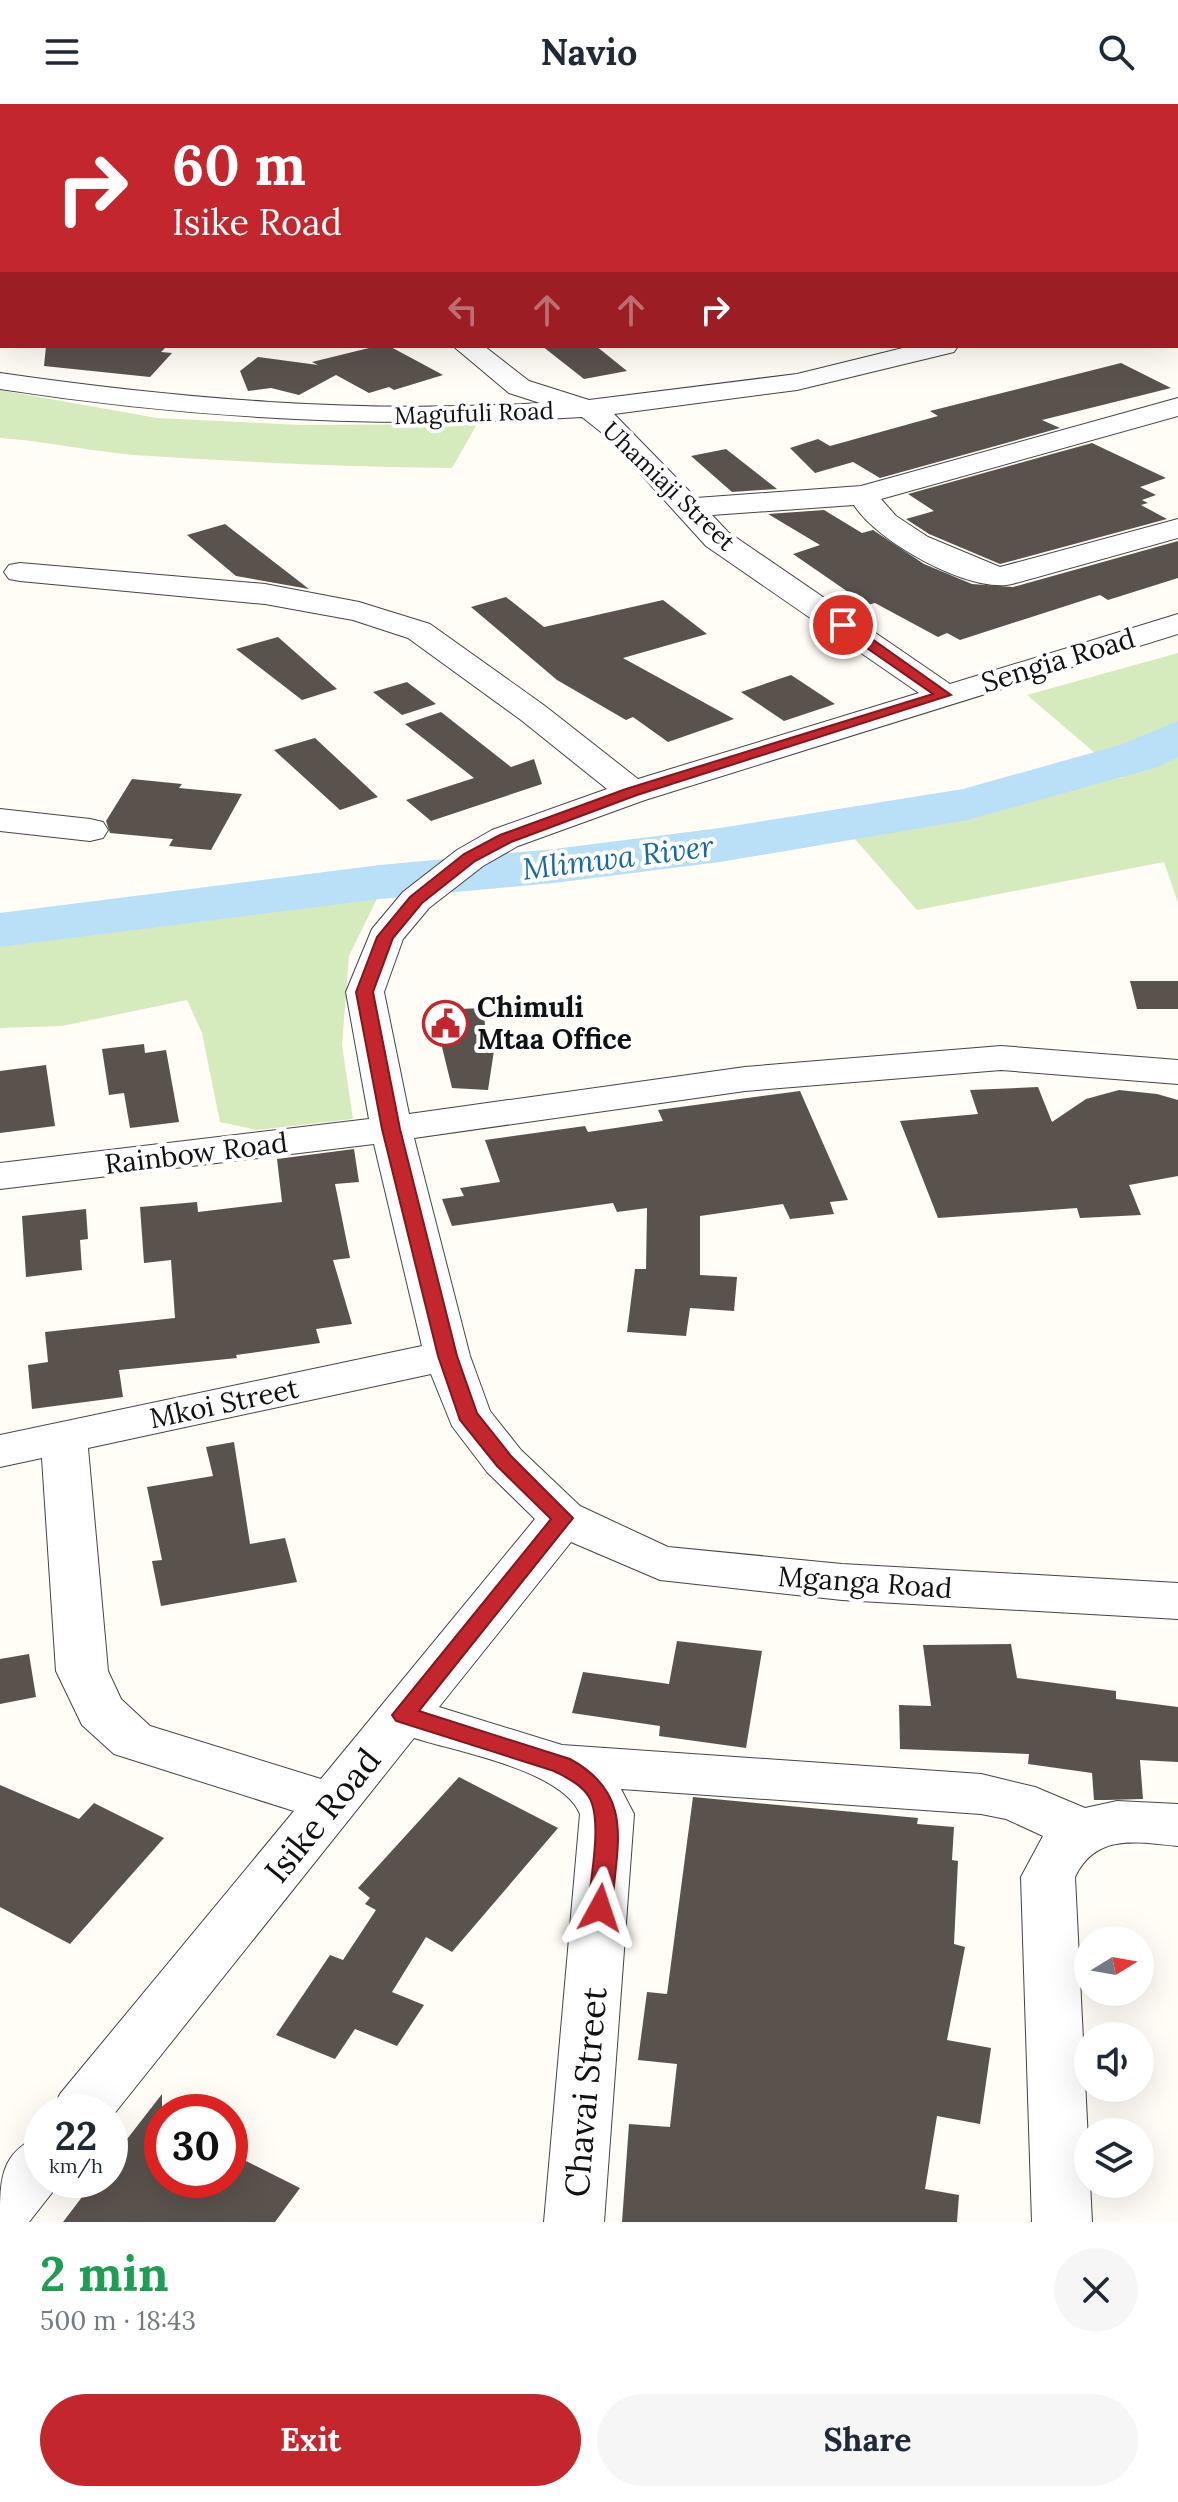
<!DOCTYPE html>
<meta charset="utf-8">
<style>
:root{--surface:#fff;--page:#f6f6f7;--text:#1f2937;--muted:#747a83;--accent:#c4262e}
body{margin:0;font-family:Lora,serif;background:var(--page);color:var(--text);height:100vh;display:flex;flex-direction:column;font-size:30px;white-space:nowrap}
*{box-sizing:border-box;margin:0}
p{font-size:26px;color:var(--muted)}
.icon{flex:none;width:44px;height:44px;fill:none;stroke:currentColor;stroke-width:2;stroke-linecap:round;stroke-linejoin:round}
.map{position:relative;height:2118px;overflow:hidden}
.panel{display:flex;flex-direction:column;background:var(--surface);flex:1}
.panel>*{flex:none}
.banner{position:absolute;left:0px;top:0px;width:1178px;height:244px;box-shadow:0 8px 32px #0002;background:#c4262e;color:#fff;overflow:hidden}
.needle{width:52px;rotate:79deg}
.controls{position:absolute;left:1074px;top:1822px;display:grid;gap:16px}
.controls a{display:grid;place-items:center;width:80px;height:80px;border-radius:50%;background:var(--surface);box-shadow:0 8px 32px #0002;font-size:40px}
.speed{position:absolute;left:24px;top:1990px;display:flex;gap:16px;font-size:40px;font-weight:700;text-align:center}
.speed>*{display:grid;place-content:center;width:104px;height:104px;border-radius:50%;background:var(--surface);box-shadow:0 8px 32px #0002;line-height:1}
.speed small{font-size:20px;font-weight:400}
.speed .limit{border:12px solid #d22;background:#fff;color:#111}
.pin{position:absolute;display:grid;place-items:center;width:68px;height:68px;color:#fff;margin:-34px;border:4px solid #fff;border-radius:50%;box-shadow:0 2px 8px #0007}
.me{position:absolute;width:88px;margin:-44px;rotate:5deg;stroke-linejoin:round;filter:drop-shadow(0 0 6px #0008)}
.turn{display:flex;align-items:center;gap:28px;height:168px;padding:0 40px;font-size:36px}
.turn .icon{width:104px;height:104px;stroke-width:2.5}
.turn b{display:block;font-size:56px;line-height:68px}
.lanes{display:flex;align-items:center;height:76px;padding:0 40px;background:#0003;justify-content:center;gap:40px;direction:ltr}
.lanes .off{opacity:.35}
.round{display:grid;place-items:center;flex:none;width:84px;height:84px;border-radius:42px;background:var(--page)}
.overview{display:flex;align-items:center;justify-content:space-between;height:136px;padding:0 40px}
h1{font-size:48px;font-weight:700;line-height:60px;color:#1e9e55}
.button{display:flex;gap:16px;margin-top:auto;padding:16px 40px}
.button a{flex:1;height:92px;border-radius:48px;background:var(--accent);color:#fff;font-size:32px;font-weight:700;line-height:92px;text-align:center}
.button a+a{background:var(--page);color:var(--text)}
header{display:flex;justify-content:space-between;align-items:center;height:104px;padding:0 40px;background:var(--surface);font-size:36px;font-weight:700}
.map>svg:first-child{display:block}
</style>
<header><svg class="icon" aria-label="menu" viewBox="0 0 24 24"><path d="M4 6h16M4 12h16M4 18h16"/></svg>Navio<svg class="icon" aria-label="search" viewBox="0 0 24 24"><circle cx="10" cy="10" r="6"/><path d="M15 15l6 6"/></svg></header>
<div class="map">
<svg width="1178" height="2118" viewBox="0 0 1178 2118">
<rect width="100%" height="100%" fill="#fffdf5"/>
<path fill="#d5ebbd" d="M0,286L157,314L301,321L477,320L452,364C346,363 240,358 134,351C89,347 45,337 0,334Z
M1178,549V799L1164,758L917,806L854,734L1123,673L1027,591Z
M392,764L349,852L342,941L353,1015L257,1026L220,1018L202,929L187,896L62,922L0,924V811Z"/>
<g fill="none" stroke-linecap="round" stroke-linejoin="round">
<path fill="#b9e0f7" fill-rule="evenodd" d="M1178,617V653L1158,663L968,716L720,758L554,779L380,795L0,843V809L380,761L554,745L720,724L963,685L1120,641Z"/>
</g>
<path fill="#5a524d" d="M46,242H167L161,248L172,249L150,273L44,262Z
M377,242H389L443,271L394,286L389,283L369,289L336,271L299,291L271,284L248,287L240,267L258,253L318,261L312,258Z
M542,242H596L627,267L584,275Z
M1121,259L1171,284L1042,316L1060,324L880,374L853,358L815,369L790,344L818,335L830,342L938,312L930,307Z
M1092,339L1166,374L1140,383L1156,391L1142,396L1148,399L1141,401L1167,415L1000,460L929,430L906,415L934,407L908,390Z
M726,345L777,385L732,388L691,352Z
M824,406L862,429L873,426L924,460L972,480L1013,483L1178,437V474L1108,496L1100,491L960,536L947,529L938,533L875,499L867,501L793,450L820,441L768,410Z
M225,420L309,485L236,472L187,431Z
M506,493L544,523L663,496L707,530L623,554L734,615L668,638L633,613L626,616L557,576L471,503Z
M278,533L337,585L302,596L236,545Z
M791,571L835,600L784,617L741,588Z
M407,578L436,600L402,611L373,588Z
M441,608L511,663L534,655L542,680L431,717L406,696L474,674L405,620Z
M315,634L378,693L340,706L274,646Z
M132,675L182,680L179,684L242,690L211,746L169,742L173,735L110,729L106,717Z
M1130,877H1178V905H1137Z
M484,904L486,941L495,940L488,986L452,984L433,906Z
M144,940L145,949L166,946L179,1018L130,1024L124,989L109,991L102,945Z
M46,961L55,1022L0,1029V967Z
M1038,983L1052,1018L1086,995L1119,986L1157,990L1178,996V1072L1129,1081L1141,1111L1080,1114L1077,1104L938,1114L900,1017L978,1010L970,986Z
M800,987L848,1096L830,1098L834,1110L790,1115L783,1100L700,1112V1171L737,1173L734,1207L690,1204L686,1232L627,1228L635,1165H646L647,1104L617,1108L613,1099L452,1122L442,1095L464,1092L460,1084L500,1078L485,1036L585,1022L588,1028L663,1017L658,1006Z
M354,1045L359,1078L335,1080L350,1154L333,1156L352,1220L316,1225L320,1239L236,1251L237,1254L119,1266L123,1293L32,1305L28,1261L48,1258L45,1228L175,1214L171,1156L144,1159L140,1103L197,1098L198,1108L282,1098L277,1055Z
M86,1105L88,1135L80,1136L82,1166L26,1173L22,1112Z
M234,1338L250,1440L285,1434L297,1478L161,1502L152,1457L162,1456L147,1383L213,1372L206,1343Z
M677,1537L762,1547L746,1644L659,1632L660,1622L572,1609L583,1568L669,1580Z
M1011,1540L1017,1574L1116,1587V1595L1178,1603V1658L1140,1656L1143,1695L1106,1696H1094L1092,1669L1028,1660L1029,1650L900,1645L899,1601L931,1602L923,1541Z
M29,1550L36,1593L0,1600V1555Z
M459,1673L558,1724L452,1848L426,1833L392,1888L424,1901L397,1942L355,1925L335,1955L276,1931L330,1851L343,1856L376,1806L365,1800L370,1794L358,1784Z
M0,1681L79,1715L94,1699L164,1734L70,1840L0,1803Z
M693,1693L918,1714L917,1720L954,1723L952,1756L958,1757L954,1840L965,1843L947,1936L991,1944L980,2020L937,2012L925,2085L959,2091L957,2118H622L629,2020L670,2023L677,1960L638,1956L647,1888L667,1890Z
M162,1990V2076H230V2049L300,2084L275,2118H63L95,2076H110V2057Z"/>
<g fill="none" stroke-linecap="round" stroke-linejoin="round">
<defs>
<path id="minor" d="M239,0H270L237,2Z
M322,0H358L320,2Z
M436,0H461L463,2H438Z
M629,0H660L627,2Z
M713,0H740L742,2H715Z
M987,0H1018L985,2Z
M1138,0H1165L1167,2H1140Z
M0,24H2V38H0Z
M1176,56H1178V70H1176Z
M2,141V157L0,158V142Z
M1176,177H1178V193H1176Z
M453,242H484L529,277L589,296L797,270L911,242H958L954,248L797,286L614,310L696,394L861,382L1178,294V312L881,395L896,412L928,433L1000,463L1178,415V434L1012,480C970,490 876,437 854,401L712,411L728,428L950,580L1178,510V530L645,696L518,742L483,762L429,804L403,835L384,888L409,1010L745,963L1001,942L1178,956V980L1001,966L745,987L414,1034L470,1252L490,1307L521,1346L580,1402L668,1443L842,1460L1178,1479V1515L842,1496L660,1476L571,1438L439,1603L562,1641L981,1670L1035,1683L1085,1704L1117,1697L1178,1700V1742C1137,1738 1096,1729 1075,1773L1092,2118H1032L1021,1773L1043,1732L1006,1715L981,1710L621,1685L634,1710L604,2118H544L580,1710C562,1666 458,1648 414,1634L110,2015V2008H52L60,1990L294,1707L114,1650L82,1621L56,1567L42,1354L0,1363V1331L422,1242L374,1040L0,1085V1059L369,1015L346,888L372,825L403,788L457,746L492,726L607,685L521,616L408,534L353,516L265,500L20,477L9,475L4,468L9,461L20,459L265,480L359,498L430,520L545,602L638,675L919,589L706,442L606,332L582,313C386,325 194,315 0,285V269C179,295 359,310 540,299L509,289ZM431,1270L452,1322L487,1368L535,1415L321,1675L150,1622L121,1595L108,1567L88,1344Z
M0,705L90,715L103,718L108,726L103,734L90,737L0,727Z
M42,2031V2076H62L29,2118H0C0,2074 0,2048 42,2031Z"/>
</defs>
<use href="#minor" stroke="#444" stroke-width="2"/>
<use href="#minor" fill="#fff" fill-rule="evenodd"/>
</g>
<path fill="#c4262e" stroke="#7f191e" stroke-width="2" d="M838,518H848L951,591L637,691L511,738L475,757L422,799L393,834L373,888L400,1025L457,1252L477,1309L511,1352L573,1414L419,1607L570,1655C636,1691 616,1741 612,1804L608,1811H591L588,1804C590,1777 603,1716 589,1693C581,1680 567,1674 554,1667L396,1617L392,1611L551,1415L497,1362L460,1316L438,1252L382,1025L356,888L377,833L410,793L464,750L500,731L626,685L933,590L838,524Z"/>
<defs>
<symbol id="civic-ring" viewBox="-11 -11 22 22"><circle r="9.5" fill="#fff" stroke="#c4262e" stroke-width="1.5"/><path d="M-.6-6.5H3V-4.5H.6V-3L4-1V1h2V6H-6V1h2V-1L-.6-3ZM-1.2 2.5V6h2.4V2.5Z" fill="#c4262e"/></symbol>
</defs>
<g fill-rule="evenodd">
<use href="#civic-ring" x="420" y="894" width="51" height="51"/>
</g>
<g text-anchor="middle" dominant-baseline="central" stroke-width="8" stroke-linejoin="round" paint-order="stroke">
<g font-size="24" fill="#111" stroke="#fff">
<text transform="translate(474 309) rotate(-2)">Magufuli Road</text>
<text transform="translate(669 382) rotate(44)">Uhamiaji Street</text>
</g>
<g font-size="28" fill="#111" stroke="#fff">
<text transform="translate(1058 556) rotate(-17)">Sengia Road</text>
<text transform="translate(196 1049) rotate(-7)">Rainbow Road</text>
<text transform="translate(224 1299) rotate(-12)">Mkoi Street</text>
<text transform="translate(865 1478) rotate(4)">Mganga Road</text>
</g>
<g font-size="28" font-weight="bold" fill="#111" stroke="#fff" text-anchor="start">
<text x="477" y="903">Chimuli<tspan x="477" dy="32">Mtaa Office</tspan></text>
</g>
<g font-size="30" font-style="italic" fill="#1768a6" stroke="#fff">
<text transform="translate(618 753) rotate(-7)">Mlimwa River</text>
</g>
<g font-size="34" fill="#111" stroke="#fff">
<text transform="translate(322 1711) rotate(-51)">Isike Road</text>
<text transform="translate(585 1988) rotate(-85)">Chavai Street</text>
</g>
</g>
</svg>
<div class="controls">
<a><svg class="needle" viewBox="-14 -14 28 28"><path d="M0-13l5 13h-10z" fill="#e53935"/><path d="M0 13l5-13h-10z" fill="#747a83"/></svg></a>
<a><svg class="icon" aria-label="sound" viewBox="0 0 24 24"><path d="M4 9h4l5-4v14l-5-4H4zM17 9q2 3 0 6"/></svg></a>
<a><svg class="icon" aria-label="layers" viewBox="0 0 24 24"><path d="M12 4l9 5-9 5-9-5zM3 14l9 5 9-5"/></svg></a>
</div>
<div class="speed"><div>22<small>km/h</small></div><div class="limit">30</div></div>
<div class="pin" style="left:843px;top:521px;background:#d93025"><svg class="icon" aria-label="arrive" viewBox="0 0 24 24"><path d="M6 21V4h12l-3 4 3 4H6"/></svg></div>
<svg class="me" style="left:600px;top:1804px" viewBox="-20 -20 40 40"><path d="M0-17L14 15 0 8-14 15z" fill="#c4262e" stroke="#fff" stroke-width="4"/></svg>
<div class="banner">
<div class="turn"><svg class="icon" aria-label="right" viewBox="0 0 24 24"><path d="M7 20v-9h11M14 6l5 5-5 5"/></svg><div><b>60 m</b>Isike Road</div></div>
<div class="lanes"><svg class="icon off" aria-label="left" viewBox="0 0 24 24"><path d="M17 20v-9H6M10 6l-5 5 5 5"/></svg><svg class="icon off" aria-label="ahead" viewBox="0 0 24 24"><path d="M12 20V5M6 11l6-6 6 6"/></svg><svg class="icon off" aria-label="ahead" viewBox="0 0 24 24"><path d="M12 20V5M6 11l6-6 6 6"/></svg><svg class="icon" aria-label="right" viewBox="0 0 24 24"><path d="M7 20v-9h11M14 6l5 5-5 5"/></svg></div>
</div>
</div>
<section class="panel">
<div class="overview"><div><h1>2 min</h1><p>500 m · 18:43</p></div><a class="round"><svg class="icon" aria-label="close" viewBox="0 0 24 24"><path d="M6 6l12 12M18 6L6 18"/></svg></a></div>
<div class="button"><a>Exit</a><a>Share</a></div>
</section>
